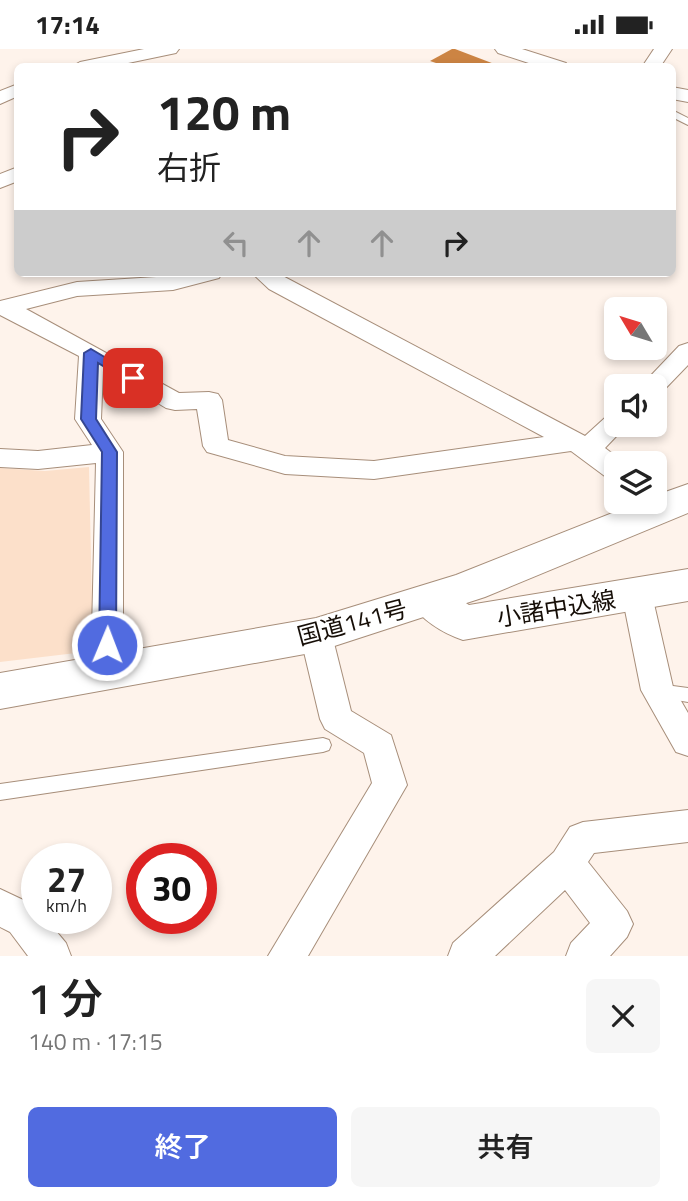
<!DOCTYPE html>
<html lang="ja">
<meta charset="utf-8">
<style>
:root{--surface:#fff;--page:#f6f6f6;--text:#222;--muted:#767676;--accent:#516be0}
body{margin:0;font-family:"Titillium Web","Noto Sans JP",sans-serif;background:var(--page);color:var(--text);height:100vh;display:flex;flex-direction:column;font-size:26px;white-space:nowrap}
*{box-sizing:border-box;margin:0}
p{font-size:23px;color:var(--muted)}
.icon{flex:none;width:38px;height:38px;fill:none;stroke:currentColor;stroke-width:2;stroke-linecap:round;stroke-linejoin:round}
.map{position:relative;height:907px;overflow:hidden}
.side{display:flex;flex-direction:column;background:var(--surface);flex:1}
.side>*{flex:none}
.hud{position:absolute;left:14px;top:14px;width:662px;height:214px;border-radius:10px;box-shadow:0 4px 10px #0003;background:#fff;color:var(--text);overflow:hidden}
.needle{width:46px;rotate:308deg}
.buttons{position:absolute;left:604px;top:248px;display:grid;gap:14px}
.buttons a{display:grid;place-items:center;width:63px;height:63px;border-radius:10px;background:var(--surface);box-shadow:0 4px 10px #0003;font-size:35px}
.speed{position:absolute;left:21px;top:794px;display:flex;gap:14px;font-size:35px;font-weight:700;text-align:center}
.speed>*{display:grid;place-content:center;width:91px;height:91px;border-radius:50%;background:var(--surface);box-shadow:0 4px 10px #0003;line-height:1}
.speed small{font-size:18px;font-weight:400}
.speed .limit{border:10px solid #d22;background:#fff;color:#111}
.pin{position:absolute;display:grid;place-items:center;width:60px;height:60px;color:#fff;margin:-30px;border-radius:14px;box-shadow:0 4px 10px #0006}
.me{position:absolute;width:77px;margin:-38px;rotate:1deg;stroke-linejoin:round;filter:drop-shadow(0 0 5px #0008)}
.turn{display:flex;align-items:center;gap:24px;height:147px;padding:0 28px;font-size:32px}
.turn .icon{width:91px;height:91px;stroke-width:2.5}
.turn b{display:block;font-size:49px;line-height:60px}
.lanes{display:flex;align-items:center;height:66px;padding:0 28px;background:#0003;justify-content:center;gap:35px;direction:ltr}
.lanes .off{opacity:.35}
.round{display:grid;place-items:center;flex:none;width:74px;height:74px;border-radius:10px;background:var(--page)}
.headline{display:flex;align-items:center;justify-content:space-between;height:119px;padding:0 28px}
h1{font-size:42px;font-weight:600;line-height:52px}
.button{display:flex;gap:14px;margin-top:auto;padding:14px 28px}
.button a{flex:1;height:80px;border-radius:10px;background:var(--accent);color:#fff;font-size:28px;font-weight:600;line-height:80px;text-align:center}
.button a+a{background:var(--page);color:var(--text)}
.status{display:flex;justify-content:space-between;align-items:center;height:49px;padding:0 35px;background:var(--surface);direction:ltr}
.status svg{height:19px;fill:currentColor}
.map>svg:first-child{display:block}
</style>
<div class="status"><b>17:14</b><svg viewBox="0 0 49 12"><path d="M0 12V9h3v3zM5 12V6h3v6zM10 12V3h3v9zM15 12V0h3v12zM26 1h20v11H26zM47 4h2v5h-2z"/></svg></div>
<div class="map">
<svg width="688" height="907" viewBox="0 0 688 907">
<rect width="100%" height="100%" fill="#fef3eb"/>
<path fill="#fce0ca" d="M89,418L93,602L0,613V419L45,422Z"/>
<path fill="#cc8443" d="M452,0H455L497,16L445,17L430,12Z"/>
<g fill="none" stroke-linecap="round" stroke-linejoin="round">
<defs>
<path id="service" d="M672,61L688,69V76L672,68Z
M658,635L688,639V653L652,647L650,642L652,637Z
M323,689L329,691L331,696L329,701L323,703L0,751V735Z"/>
<path id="minor" d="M144,0H179L176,4L109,18H71L80,13Z
M495,0H522L566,14L569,18H541L498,4Z
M654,0H672L660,18H642Z
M18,35V47L0,55V42Z
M672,38L688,41V53L672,50Z
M18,118V132L0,139V125Z
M185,224H222L219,229L173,241L77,247L26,260L179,344L209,343L218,345L222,351L228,391L285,407L374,412L544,388L269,240L252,224H277L585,387L607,367L616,364V376H627L605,399L626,415H616V430L606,428L571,402L374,430L285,425L207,403L203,397L197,360L175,361L166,359L103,321L101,370L123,403V624L118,633L107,637L96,633L91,624L96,414L38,420L0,418V400L38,402L92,396L75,370L79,307L0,266V252L77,233L172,227Z
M688,294V316L661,344L654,345V338H640L679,297Z
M637,535L648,538L652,546L673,638L688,664V707L676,703L641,641L622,546L626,538Z
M316,574L327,577L332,586L351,662L391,686L407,736L308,907H268L372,734L364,704L325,680L320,670L300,586L305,577Z
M688,761V793L594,804L588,813L627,862L633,875L627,888L610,907H566L571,894L590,874L565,841L495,907H448L453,894L554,803L570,778L583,773Z
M0,840L36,857L37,870H46L66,894L71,907H28L10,883L0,878Z"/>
<path id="secondary" d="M688,520V552L463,591C442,584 420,570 409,551L415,540C438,532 451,544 469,556Z"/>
<path id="trunk" d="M688,435V464L485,548L316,603L0,660V624L316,569L456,526L640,453H654V447Z"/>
</defs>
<use href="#service" stroke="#a78e7a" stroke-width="2"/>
<use href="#minor" stroke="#a78e7a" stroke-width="2"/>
<use href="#secondary" stroke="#a78e7a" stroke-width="2"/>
<use href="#trunk" stroke="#a78e7a" stroke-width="2"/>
<use href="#service" fill="#fff" fill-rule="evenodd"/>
<use href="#minor" fill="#fff" fill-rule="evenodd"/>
<use href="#secondary" fill="#fff" fill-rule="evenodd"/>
<use href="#trunk" fill="#fff" fill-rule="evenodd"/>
</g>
<path fill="#516be0" stroke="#354692" stroke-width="2" d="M91,300L140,329L138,332H128L98,314L96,370L117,403L116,596L114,601H101L99,596L102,403L81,370L84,304Z"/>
<g text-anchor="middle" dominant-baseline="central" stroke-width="5" stroke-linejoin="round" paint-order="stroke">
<g font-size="24" fill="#160e07" stroke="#fff">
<text transform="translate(556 559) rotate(-9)">小諸中込線</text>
<text transform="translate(352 573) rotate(-15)">国道141号</text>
</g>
</g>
</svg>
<div class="buttons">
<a><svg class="needle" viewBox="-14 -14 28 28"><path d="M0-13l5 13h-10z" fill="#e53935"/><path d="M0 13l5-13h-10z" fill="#767676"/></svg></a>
<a><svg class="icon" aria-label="sound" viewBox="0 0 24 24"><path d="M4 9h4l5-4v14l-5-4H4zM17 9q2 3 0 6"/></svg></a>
<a><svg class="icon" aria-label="layers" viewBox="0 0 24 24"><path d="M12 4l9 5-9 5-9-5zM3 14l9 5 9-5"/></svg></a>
</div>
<div class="speed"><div>27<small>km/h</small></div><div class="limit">30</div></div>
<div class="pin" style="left:133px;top:329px;background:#d93025"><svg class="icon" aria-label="arrive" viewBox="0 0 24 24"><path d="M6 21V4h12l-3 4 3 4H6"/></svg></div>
<svg class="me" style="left:107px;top:596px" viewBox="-20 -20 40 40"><circle r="17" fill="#516be0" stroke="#fff" stroke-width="3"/><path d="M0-11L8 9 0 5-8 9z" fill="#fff"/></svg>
<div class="hud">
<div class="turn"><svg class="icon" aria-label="right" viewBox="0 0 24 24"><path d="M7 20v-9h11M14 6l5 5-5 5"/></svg><div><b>120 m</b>右折</div></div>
<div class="lanes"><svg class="icon off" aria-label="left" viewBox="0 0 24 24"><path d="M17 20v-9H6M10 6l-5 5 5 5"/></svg><svg class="icon off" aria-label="ahead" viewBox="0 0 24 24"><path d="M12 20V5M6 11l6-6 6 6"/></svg><svg class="icon off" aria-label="ahead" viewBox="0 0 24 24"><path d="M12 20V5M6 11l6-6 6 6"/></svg><svg class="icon" aria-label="right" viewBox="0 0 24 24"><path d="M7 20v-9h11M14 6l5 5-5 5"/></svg></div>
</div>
</div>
<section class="side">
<div class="headline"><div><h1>1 分</h1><p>140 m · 17:15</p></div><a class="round"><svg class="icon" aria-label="close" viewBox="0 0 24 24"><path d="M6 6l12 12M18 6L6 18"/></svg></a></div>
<div class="button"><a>終了</a><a>共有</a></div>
</section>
